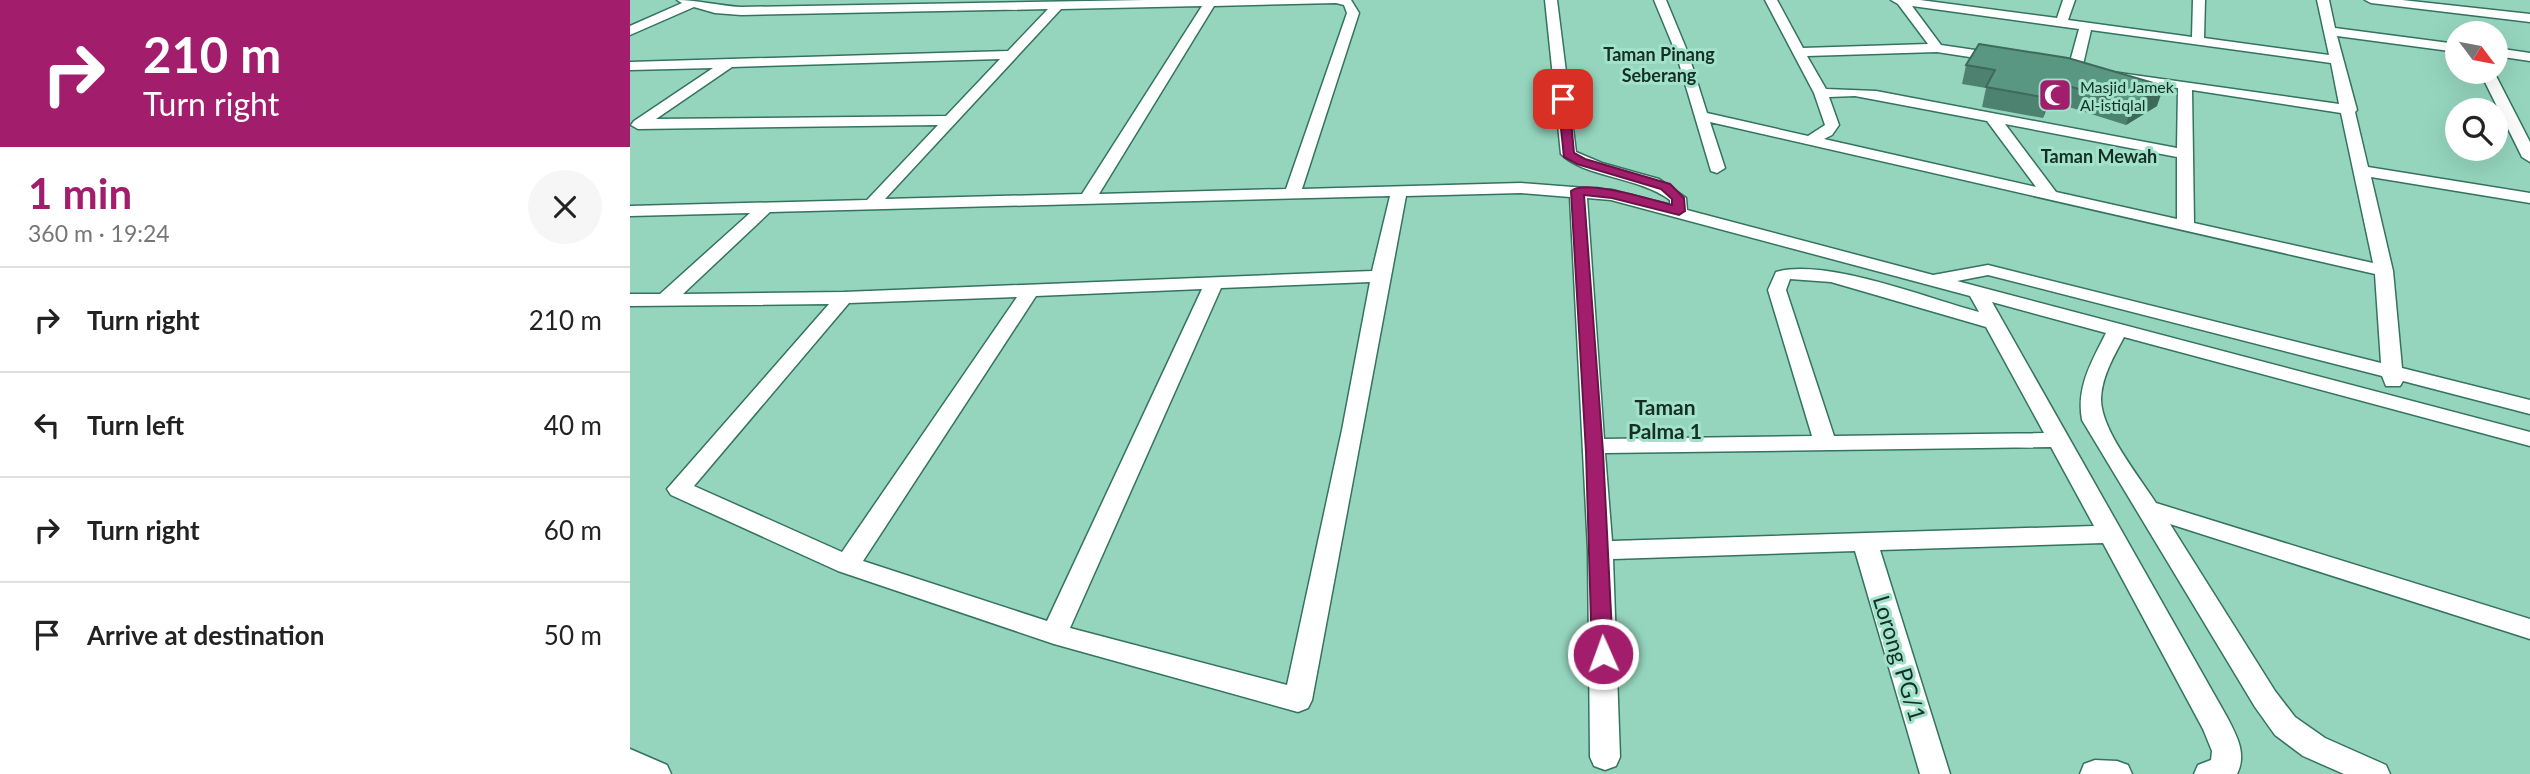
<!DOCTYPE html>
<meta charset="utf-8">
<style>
:root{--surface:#fff;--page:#f6f6f6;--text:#222;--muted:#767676;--line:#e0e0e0;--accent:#a21e6d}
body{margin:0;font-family:Lato,sans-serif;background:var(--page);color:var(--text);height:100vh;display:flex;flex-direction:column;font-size:26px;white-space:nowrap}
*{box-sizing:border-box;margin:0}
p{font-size:23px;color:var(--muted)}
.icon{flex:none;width:38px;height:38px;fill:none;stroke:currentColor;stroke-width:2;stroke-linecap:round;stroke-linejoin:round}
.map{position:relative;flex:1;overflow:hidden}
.drawer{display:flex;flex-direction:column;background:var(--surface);width:630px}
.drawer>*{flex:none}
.hud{background:#a21e6d;color:#fff;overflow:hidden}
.needle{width:46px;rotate:122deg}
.tools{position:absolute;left:1815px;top:21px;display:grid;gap:14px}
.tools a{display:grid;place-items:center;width:63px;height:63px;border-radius:50%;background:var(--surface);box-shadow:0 7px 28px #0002;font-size:35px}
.pin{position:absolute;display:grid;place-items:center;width:60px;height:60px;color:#fff;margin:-30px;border-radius:14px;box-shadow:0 4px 10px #0006}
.me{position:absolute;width:77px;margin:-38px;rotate:358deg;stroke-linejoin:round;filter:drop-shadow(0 0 5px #0008)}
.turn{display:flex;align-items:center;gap:24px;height:147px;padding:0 28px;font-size:32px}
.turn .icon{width:91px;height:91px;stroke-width:2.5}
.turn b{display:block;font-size:49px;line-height:60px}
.round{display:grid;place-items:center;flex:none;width:74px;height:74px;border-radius:37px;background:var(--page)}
.head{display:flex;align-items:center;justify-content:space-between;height:119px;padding:0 28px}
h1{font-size:42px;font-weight:700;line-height:52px;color:var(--accent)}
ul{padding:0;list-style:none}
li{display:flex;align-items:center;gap:21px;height:105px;padding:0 28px;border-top:2px solid var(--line)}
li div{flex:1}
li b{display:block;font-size:26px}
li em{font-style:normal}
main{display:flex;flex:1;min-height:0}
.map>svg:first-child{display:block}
</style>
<main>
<section class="drawer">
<div class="hud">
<div class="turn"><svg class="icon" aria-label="right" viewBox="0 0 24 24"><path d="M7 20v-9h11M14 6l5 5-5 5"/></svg><div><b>210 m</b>Turn right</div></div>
</div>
<div class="head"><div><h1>1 min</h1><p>360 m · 19:24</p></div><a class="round"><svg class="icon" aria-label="close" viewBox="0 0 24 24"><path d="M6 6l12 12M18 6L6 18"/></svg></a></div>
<ul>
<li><svg class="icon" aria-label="right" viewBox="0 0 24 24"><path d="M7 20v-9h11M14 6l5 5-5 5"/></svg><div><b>Turn right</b></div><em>210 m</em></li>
<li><svg class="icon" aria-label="left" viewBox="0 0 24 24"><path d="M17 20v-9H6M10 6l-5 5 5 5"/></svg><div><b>Turn left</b></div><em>40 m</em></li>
<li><svg class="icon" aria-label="right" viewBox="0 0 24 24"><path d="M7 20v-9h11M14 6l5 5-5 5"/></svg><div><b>Turn right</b></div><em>60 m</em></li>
<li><svg class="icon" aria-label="arrive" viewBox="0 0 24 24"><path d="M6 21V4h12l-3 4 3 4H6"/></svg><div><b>Arrive at destination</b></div><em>50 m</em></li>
</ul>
</section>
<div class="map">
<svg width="1900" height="774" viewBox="0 0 1900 774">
<rect width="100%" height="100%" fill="#95d5be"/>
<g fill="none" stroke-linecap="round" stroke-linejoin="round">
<defs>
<path id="street" d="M47,0C69,0 89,6 111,7L516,0H721L729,13L672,189L891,183L982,190L1040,205V200C1010,177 953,177 931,154L915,0H927L946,152L972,163L1029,179L1056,198L1057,210L1303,275L1358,265L1751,363L1745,274L1080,122L1095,168L1087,173L1081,171L1046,53L1024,0H1036L1058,53L1077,113L1178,136L1195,125L1184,93L1135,0H1147L1173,48L1298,44L1268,4L1261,0H1290L1427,18L1433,0H1445L1438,20L1562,37L1563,0H1575L1574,38L1699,55L1687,0H1699L1705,28L1827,44V52L1707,36L1727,110L1725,112L1738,167L1900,193V203L1741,177L1763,271L1772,368L1900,400V414L1773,381L1770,386H1756L1752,376L1358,275L1327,281L1900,432V446L1494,337C1484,356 1472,376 1471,398C1470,429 1509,476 1526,503L1900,619V639L1540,524L1645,691L1665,717L1695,738L1756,765L1760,774H1714L1673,756L1645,735L1625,707L1452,420C1446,387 1462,361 1476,333L1362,302L1597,717C1607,736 1617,754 1607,774H1564L1568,765L1581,760L1582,751L1573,729L1473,543L1250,550L1320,774H1290L1225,551L983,559L990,757L986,766L975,770L964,766L960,757L958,550L940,197L891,193L776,196L682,700L678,708L668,712L424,644L208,571L41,495L37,489L199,304L0,306V294H30L120,213L0,216V206L237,200L308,125L8,129L1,125L4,121L83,68L0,70V62L378,51L418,9L111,15L85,13L64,7L0,35V26L52,3ZM706,3L714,5L717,13L656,189L469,194L584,6ZM572,6L452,194L255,199L431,9ZM1282,6L1449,29L1438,69L1445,73L1452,69L1461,30L1701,63L1709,104L1475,71L1473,74L1480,78L1548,88L1547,148L1246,91L1196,89L1177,56L1307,52L1372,62L1379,58L1372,54L1311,45ZM370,59L316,116L26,119L102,67ZM1562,90L1711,113L1743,263L1564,223ZM1225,96L1357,121L1406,187L1194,139L1202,135L1209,125L1199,97ZM1375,124L1547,157V219L1426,192ZM760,196L742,271L214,292L53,294L140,212ZM957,198L981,200L1340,296L1349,312C1296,298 1196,258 1146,272L1138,290L1182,436L974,439ZM1160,279L1201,282L1356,327L1414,433L1204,436L1156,290ZM740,282L712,430L657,685L440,628L591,288ZM572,289L417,621L233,561L406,296ZM387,297L212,552L64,486L219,303ZM1421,447L1464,526L982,541L975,453Z
M1735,0H1772L1900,14V22L1741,3Z
M1866,48L1900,53V61L1866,56Z
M1850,72H1864L1900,142V162L1892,157Z
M0,749L37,765L41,774H0Z
M1465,760L1487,761L1498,765L1502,774H1450L1454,764Z"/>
</defs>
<use href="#street" stroke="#34735f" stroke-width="3"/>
<use href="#street" fill="#fff" fill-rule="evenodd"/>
</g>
<path fill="#4d8270" d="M1438,58L1527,106L1496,125L1420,101L1413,118L1352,107L1356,88L1332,84L1336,65Z"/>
<path fill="#3e6a5b" d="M1425,82L1420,101L1413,118L1418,98Z
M1534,86L1527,106L1496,125L1502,105Z"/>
<path fill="#599782" stroke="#3e6a5b" stroke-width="2" d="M1349,44L1438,58L1534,86L1502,105L1425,82L1418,98L1356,87L1365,70L1336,65Z"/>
<path fill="#a21e6d" stroke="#691447" stroke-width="2" d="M933,96L939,99L944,153L955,159L1040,184L1054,198L1055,211L1049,215L982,198L954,195L973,452L983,654L980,660L973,662L965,660L962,654L956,452L941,191C956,179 1022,200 1042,205V199L1031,189L947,164L934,157L928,99Z"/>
<defs>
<symbol id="mosque-square" viewBox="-11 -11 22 22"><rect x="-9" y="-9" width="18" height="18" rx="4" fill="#a21e6d" stroke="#a2e2cb"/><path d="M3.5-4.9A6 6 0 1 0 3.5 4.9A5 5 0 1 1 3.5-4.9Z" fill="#fff"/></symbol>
</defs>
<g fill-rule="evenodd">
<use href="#mosque-square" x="1406" y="76" width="38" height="38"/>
</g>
<g text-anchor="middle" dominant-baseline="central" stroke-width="6" stroke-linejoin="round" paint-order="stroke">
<g font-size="16" fill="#152f26" stroke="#a2e2cb" text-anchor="start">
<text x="1450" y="86">Masjid Jamek<tspan x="1450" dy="18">Al-istiqlal</tspan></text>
</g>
<g font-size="18" font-weight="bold" fill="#152f26" stroke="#a2e2cb">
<text x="1029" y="54">Taman Pinang<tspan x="1029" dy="21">Seberang</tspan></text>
<text x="1469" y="156">Taman Mewah</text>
</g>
<g font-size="21" font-weight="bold" fill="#152f26" stroke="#a2e2cb">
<text x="1035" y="406">Taman<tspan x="1035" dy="24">Palma 1</tspan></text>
</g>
<g font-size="23" fill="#152f26" stroke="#a2e2cb">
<text transform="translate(1270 658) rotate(73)">Lorong PG/1</text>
</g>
</g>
</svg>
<div class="tools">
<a><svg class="needle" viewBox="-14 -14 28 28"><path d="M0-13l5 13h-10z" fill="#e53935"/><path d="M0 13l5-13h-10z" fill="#767676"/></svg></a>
<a><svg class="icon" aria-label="search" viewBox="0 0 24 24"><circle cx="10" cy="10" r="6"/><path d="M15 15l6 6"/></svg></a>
</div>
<div class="pin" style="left:933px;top:99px;background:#d93025"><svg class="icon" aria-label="arrive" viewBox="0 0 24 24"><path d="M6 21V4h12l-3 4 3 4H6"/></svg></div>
<svg class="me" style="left:973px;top:654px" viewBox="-20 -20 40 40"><circle r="17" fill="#a21e6d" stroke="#fff" stroke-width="3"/><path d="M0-11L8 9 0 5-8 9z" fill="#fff"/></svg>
</div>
</main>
